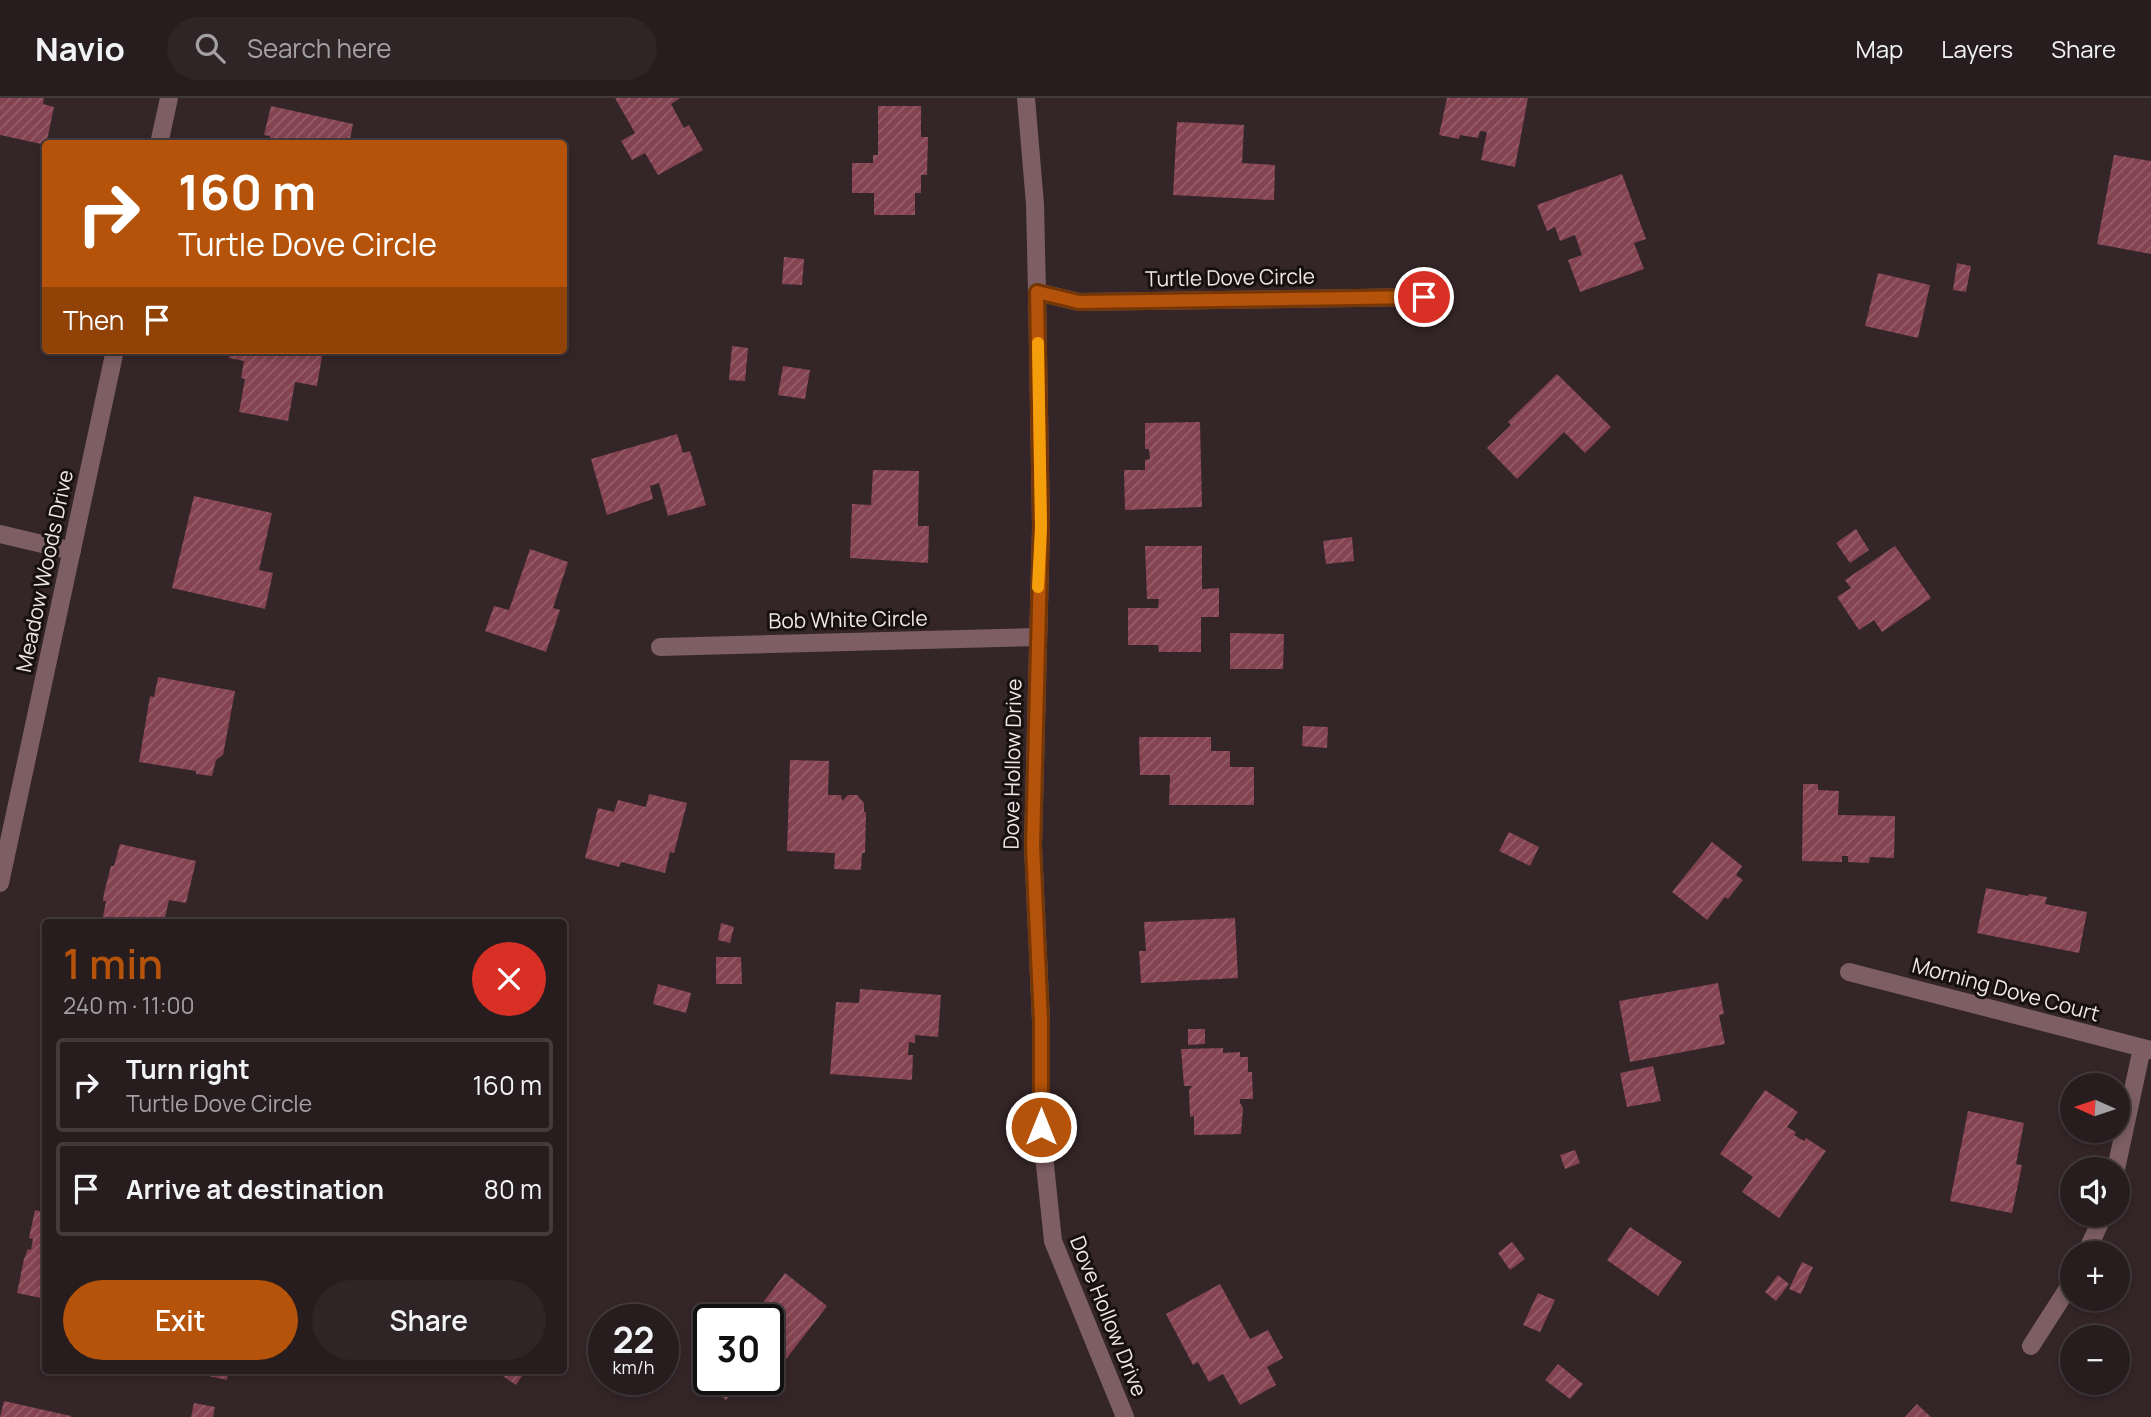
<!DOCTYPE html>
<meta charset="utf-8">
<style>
:root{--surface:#271c1e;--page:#2f2527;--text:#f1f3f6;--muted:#a4a1a4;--line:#433a3c;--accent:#b45309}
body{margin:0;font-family:Manrope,sans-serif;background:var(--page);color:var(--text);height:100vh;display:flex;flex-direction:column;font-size:26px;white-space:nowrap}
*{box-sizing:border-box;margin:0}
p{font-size:23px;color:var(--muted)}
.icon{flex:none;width:38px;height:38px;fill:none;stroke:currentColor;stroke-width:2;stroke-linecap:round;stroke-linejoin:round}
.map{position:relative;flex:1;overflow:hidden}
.details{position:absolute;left:42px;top:821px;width:525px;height:455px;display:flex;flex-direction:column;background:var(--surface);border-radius:7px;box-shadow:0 4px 10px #0003,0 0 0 2px var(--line)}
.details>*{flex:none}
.banner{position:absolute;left:42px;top:42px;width:525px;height:214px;border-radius:7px;box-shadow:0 4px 10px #0003,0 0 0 2px var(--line);background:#b45309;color:#fff;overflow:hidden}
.needle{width:46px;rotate:273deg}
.buttons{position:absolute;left:2060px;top:975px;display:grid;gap:14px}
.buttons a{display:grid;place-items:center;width:70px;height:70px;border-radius:50%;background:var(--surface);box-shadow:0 4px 10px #0003,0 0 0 2px var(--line);font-size:35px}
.speed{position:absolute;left:588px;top:1206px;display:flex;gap:14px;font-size:35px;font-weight:700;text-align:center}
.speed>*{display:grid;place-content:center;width:91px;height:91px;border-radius:50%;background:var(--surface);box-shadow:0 4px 10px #0003,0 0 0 2px var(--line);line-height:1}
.speed small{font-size:18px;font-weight:400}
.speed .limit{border:4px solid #111;border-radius:10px;background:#fff;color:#111}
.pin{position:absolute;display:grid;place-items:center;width:60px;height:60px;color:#fff;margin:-30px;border:4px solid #fff;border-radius:50%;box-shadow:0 2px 7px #0007}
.me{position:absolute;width:77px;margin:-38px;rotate:0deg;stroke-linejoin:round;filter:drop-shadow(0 0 5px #0008)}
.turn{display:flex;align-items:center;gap:24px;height:147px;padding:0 21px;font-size:32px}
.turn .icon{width:91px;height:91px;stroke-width:2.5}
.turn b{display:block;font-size:49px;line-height:60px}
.then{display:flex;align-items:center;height:66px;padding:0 21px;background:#0003;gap:14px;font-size:26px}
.round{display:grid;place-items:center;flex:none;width:74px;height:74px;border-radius:37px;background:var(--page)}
.overview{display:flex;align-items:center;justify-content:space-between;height:119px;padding:0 21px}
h1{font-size:42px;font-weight:600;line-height:52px;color:var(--accent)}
.cta{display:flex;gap:14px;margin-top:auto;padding:14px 21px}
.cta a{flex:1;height:80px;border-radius:42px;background:var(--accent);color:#fff;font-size:28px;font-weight:600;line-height:80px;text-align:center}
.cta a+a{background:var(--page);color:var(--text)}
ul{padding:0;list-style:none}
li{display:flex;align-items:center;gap:21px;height:94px;margin:0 14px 10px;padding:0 7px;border:4px solid var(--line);border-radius:7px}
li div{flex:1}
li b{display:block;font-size:26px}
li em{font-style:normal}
header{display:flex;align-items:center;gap:42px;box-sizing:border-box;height:98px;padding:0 35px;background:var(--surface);border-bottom:2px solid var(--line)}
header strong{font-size:33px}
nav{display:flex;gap:38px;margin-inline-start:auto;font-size:24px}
.search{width:490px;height:63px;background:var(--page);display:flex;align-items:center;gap:18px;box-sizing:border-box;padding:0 24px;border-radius:38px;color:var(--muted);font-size:26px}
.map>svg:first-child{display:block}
</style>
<header>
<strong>Navio</strong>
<div class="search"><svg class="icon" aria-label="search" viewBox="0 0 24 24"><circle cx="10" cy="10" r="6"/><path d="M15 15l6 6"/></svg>Search here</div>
<nav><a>Map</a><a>Layers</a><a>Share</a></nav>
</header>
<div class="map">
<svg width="2151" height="1319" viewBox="0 0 2151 1319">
<defs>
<pattern id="building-hatch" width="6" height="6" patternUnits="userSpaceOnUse" patternTransform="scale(1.75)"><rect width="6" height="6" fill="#844351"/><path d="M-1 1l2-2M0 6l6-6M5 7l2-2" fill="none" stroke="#965e6a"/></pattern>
</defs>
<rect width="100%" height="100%" fill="#342528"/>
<path fill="url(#building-hatch)" d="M0,0H44L43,6L54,9L46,47L0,37Z
M615,0H680L671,6L684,30L689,27L703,52L658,77L645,55L632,62L621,43L635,35Z
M1447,0H1528L1515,69L1481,62L1487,34L1480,33L1478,40L1460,37L1459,41L1439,37Z
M271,8L353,26L349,46H269L270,38L264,37Z
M878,8H921V39H928L927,77H921V95H915V117H874V95H852V65H873V57H878Z
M1177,24L1244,27L1242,65L1275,67L1274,102L1173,97Z
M2114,57L2151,63V156L2097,146Z
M1622,76L1646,141L1634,145L1644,171L1580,194L1568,162L1582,157L1575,137L1560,143L1555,129L1547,133L1537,107Z
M784,159L804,161L802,187L782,186Z
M1957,165L1971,168L1966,194L1953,192Z
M1878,175L1930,187L1918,240L1865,228Z
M732,248L748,250L745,283L729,282Z
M230,252H303V254L322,258L317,288L295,284L288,323L239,314L245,281L241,280L244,263L229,260Z
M783,268L810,272L805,301L778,297Z
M1557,276L1611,329L1585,355L1564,334L1517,381L1487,350L1511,327L1508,324Z
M1200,324L1202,409L1125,412L1124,372H1145V362L1150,361L1149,351H1145V325Z
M677,336L683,355L690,353L706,407L668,418L659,385L650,388L653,401L607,417L591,361Z
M873,372L919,373L918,428H929L928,465L850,460L852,406L871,407Z
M194,398L272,415L259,472L273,475L265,511L172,490Z
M1856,431L1869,452L1850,465L1836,445Z
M1352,439L1354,463L1326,466L1323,443Z
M1145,448H1202V491L1219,490V519H1201V554H1159L1158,547H1128V510H1158L1159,501H1147Z
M1895,448L1931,500L1882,534L1874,522L1859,532L1837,499L1851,490L1845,482Z
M530,451L568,464L553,510L560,512L546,554L485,533L494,508L509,512Z
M1230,535L1284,536L1283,571H1230Z
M158,579L235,593L223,657L216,662L212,678L196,676V673L139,664L150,598L154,599Z
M1303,628L1328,629L1327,650L1302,648Z
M1139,639H1211V653H1230V669H1254V707H1169L1170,677H1140Z
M790,662L829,663L828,697H841L842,703L848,697H857L864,705V714H866L865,755H862L861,772L834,771L835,755L787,753Z
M1803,686H1818V692L1839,693L1838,717L1895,718L1894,760L1870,759L1869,765L1848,764V758H1842V764L1802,763Z
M649,696L687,705L674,755L670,754L665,775L621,764L619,769L585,760L598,710L614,714L618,702L646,709Z
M1509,734L1539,749L1530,768L1499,753Z
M1712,744L1742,768L1736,777L1743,782L1728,801L1725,799L1707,822L1672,794Z
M120,746L196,763L186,805L169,802L164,824H102L106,803H103L104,795L111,768H114Z
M1986,790L2028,798L2029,796L2047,799L2045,806L2087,814L2079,855L1977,835Z
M1235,820L1238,880L1141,885L1139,853H1146L1144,824Z
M721,825L734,829L730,845L718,842Z
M716,859H741L742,886H716Z
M1718,885L1724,916L1719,917L1725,946L1630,964L1619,903Z
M658,886L691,895L686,915L653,906Z
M860,891L941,897L938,939L915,937V945L909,944L908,957H913L912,982L830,976L836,904L859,905Z
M1188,931H1205V946L1188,947Z
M1223,950V955L1240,954V959H1248V974H1252L1253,1001H1240V1005L1243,1010L1241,1036L1194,1037V1018L1190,1019L1189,992L1192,988H1184L1181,951Z
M1653,968L1661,1003L1627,1009L1620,975Z
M1765,992L1798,1014L1787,1029L1796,1034L1794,1037L1804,1043L1806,1040L1826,1053L1779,1120L1742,1094L1753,1079L1720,1056Z
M1968,1013L2024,1025L2016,1066L2022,1067L2012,1115L1950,1103Z
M1575,1052L1580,1065L1565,1071L1560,1057Z
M35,1112L46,1115V1201L17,1195L24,1161L28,1151L31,1152L33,1141L29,1140Z
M1630,1129L1682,1164L1658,1198L1607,1162Z
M1512,1144L1525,1161L1510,1172L1498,1155Z
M1802,1164L1813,1169L1801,1196L1789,1191Z
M785,1175L827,1208L773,1278L768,1275V1222H750Z
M1778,1177L1789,1186L1776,1203L1765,1194Z
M1220,1186L1250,1241L1268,1232L1283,1260L1267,1269L1276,1287L1240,1307L1223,1276L1209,1284L1198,1264L1193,1267L1166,1216Z
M1538,1195L1555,1202L1540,1234L1523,1227Z
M709,1260V1281H742L726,1302L695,1278Z
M1558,1266L1583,1286L1570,1301L1545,1282Z
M181,1272H229L227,1282Z
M494,1272H526L516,1287Z
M4,1303L71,1318V1319H0Z
M194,1305L215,1309L213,1319H191Z
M1917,1306L1931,1319H1905Z"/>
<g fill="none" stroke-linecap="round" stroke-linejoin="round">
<path stroke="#7c5e63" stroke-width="18" d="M1026,0L1035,106L1037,194L1041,429L1033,748L1041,923V1029L1053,1143L1125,1319
M159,46L169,0
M1037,194L1079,204L1424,199
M0,436L72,453
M660,549L1036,539
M0,785L115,252
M1849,874L2151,952
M2116,1071L2142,950
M2086,1155L2104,1116
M2031,1248L2072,1184"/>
</g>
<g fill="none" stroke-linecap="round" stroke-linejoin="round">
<defs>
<path id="route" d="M1041,1029V923L1033,748L1041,429L1037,194L1079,204L1424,199"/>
</defs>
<use href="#route" stroke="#753606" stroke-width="18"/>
<use href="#route" stroke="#b45309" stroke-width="12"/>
<path stroke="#f59e0b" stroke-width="12" d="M1038,245L1041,429L1038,489"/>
</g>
<g text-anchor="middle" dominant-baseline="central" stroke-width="6" stroke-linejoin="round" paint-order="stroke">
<g font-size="21" fill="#f0e5e7" stroke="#171011">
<text transform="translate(1230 179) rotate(-1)">Turtle Dove Circle</text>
<text transform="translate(44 473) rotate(-78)">Meadow Woods Drive</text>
<text transform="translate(848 521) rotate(-1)">Bob White Circle</text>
<text transform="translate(1012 666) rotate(-89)">Dove Hollow Drive</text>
<text transform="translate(2006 891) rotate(15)">Morning Dove Court</text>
<text transform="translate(1109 1218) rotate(68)">Dove Hollow Drive</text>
</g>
</g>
</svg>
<div class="buttons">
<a><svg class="needle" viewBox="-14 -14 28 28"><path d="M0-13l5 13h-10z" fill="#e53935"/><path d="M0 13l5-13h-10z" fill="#a4a1a4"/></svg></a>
<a><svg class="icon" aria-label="sound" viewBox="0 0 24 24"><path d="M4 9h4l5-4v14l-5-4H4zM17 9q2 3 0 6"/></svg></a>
<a>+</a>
<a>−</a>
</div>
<div class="speed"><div>22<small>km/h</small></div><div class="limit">30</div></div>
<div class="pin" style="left:1424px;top:199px;background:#d93025"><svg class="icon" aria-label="arrive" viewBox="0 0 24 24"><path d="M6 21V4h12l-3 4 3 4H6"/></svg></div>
<svg class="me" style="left:1041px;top:1029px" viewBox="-20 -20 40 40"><circle r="17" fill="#b45309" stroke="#fff" stroke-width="3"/><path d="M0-11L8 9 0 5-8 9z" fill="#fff"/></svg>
<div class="banner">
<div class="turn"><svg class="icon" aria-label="right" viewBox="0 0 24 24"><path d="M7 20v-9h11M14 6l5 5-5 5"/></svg><div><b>160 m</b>Turtle Dove Circle</div></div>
<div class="then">Then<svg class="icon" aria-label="arrive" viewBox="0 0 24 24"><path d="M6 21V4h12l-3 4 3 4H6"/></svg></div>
</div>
<section class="details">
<div class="overview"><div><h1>1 min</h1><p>240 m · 11:00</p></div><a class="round" style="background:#d93025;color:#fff"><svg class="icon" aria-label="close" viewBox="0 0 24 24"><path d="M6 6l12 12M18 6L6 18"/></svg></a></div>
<ul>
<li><svg class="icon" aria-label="right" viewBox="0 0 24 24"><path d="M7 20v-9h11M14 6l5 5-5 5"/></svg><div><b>Turn right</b><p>Turtle Dove Circle</p></div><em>160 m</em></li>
<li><svg class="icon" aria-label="arrive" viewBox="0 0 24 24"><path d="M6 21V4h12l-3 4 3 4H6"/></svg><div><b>Arrive at destination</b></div><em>80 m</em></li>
</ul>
<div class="cta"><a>Exit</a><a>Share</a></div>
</section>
</div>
